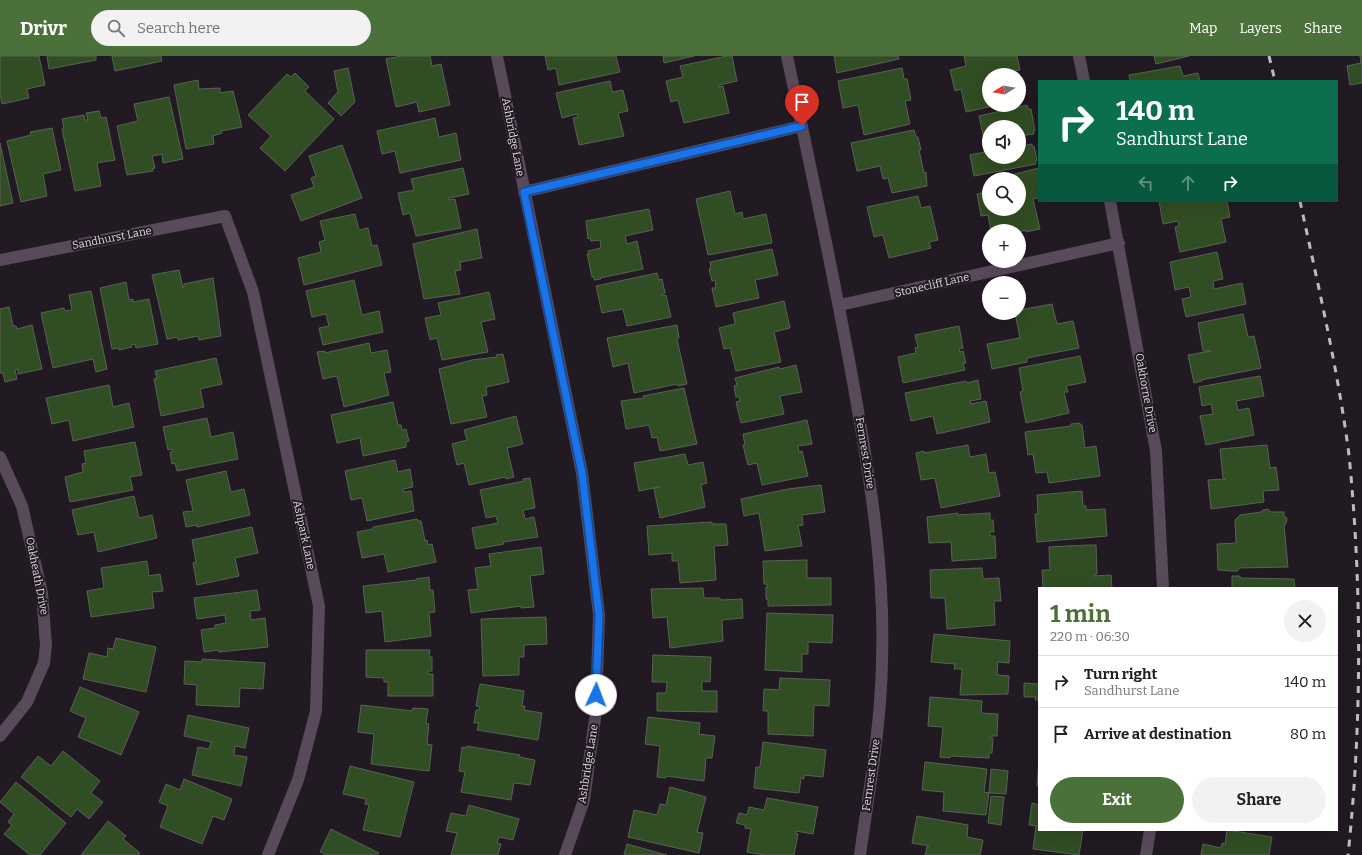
<!DOCTYPE html>
<meta charset="utf-8">
<style>
:root{--surface:#fff;--page:#f2f2f2;--text:#202124;--muted:#757577;--line:#e0e0e0;--accent:#4b7039}
body{margin:0;font-family:Bitter,serif;background:var(--page);color:var(--text);height:100vh;display:flex;flex-direction:column;font-size:15px;white-space:nowrap}
*{box-sizing:border-box;margin:0}
p{font-size:13px;color:var(--muted)}
.icon{flex:none;width:22px;height:22px;fill:none;stroke:currentColor;stroke-width:2;stroke-linecap:round;stroke-linejoin:round}
.map{position:relative;flex:1;overflow:hidden}
.side{position:absolute;left:1038px;top:531px;width:300px;height:244px;display:flex;flex-direction:column;background:var(--surface);border-radius:0px;box-shadow:0 4px 16px #0002}
.side>*{flex:none}
.hud{position:absolute;left:1038px;top:24px;width:300px;height:122px;border-radius:0px;box-shadow:0 4px 16px #0002;background:#0b6e4f;color:#fff;overflow:hidden}
.needle{width:26px;rotate:259deg}
.buttons{position:absolute;left:982px;top:12px;display:grid;gap:8px}
.buttons a{display:grid;place-items:center;width:44px;height:44px;border-radius:50%;background:var(--surface);box-shadow:0 4px 16px #0002;font-size:20px}
.pin{position:absolute;display:grid;place-items:center;width:34px;height:34px;color:#fff;margin:-41px -17px;border-radius:50% 50% 50% 0;rotate:-45deg;box-shadow:0 0 4px #0007}
.pin .icon{rotate:45deg}
.me{position:absolute;width:44px;margin:-22px;rotate:2deg;stroke-linejoin:round;filter:drop-shadow(0 0 3px #0008)}
.turn{display:flex;align-items:center;gap:14px;height:84px;padding:0 12px;font-size:18px}
.turn .icon{width:52px;height:52px;stroke-width:2.5}
.turn b{display:block;font-size:28px;line-height:34px}
.lanes{display:flex;align-items:center;height:38px;padding:0 12px;background:#0003;justify-content:center;gap:20px;direction:ltr}
.lanes .off{opacity:.35}
.round{display:grid;place-items:center;flex:none;width:42px;height:42px;border-radius:21px;background:var(--page)}
.headline{display:flex;align-items:center;justify-content:space-between;height:68px;padding:0 12px}
h1{font-size:24px;font-weight:700;line-height:30px;color:var(--accent)}
.button{display:flex;gap:8px;margin-top:auto;padding:8px 12px}
.button a{flex:1;height:46px;border-radius:24px;background:var(--accent);color:#fff;font-size:16px;font-weight:700;line-height:46px;text-align:center}
.button a+a{background:var(--page);color:var(--text)}
ul{padding:0;list-style:none}
li{display:flex;align-items:center;gap:12px;height:52px;padding:0 12px;border-top:1px solid var(--line)}
li div{flex:1}
li b{display:block;font-size:15px}
li em{font-style:normal}
header{display:flex;align-items:center;gap:24px;box-sizing:border-box;height:56px;padding:0 20px;background:var(--accent);color:#fff}
header strong{font-size:19px}
nav{display:flex;gap:22px;margin-inline-start:auto;font-size:14px}
.search{width:280px;height:36px;background:var(--page);display:flex;align-items:center;gap:10px;box-sizing:border-box;padding:0 14px;border-radius:22px;color:var(--muted);font-size:15px}
.map>svg:first-child{display:block}
</style>
<header>
<strong>Drivr</strong>
<div class="search"><svg class="icon" aria-label="search" viewBox="0 0 24 24"><circle cx="10" cy="10" r="6"/><path d="M15 15l6 6"/></svg>Search here</div>
<nav><a>Map</a><a>Layers</a><a>Share</a></nav>
</header>
<div class="map">
<svg width="1362" height="799" viewBox="0 0 1362 799">
<rect width="100%" height="100%" fill="#211a22"/>
<path fill="#314d23" stroke="#5a6156" d="M0,0H39L45,29L27,33L29,42L2,48L0,38Z
M47,0H96V4L49,13Z
M112,0H161L162,5L115,15Z
M401,0H430L432,10L441,8L450,49L419,56L417,46L396,51L386,3Z
M545,0H616L620,16L559,29L556,12L548,14Z
M663,0H694L664,7Z
M727,0H732L737,25L719,29V31L723,30L729,57L684,67L678,44L671,46L666,25L683,21L680,10Z
M834,0H898L899,3L837,17Z
M964,0H1017L1020,14L989,19V49H997L966,56L961,33L955,35L950,14L966,10Z
M1154,0H1189L1156,8Z
M1360,0H1362V27L1350,29L1347,10L1361,7Z
M1180,10L1183,20L1198,17L1200,25H1130L1129,19Z
M348,12L355,46L341,60L328,47L338,36L334,15Z
M902,12L904,23H907L911,44L905,45L910,68L864,79L858,49L843,52L838,25Z
M295,17L309,31L305,35L334,63L285,115L260,92L271,80L248,59L287,18L291,21Z
M198,24L199,33L220,32V37L233,35L242,71L221,75L222,77L213,80L214,88L186,93L174,29Z
M610,25L612,36L623,34L628,55L618,57L624,80L579,89L573,62L578,61L577,58L562,62L556,37Z
M169,41L183,103L163,107L162,98L152,100L155,112L152,113L153,115L127,119L117,70L138,65L134,48Z
M1027,49L1028,53H1031L1035,75H1033L1034,78L1020,80L1023,90L1032,88V91L1034,90L1037,104L1035,105L1036,108L974,120L970,99L989,95V101H1019V71H989V87L985,88L979,60Z
M99,55L101,62L106,61L115,104L97,107L101,130L75,135L62,73H64L62,63L84,59L85,64H88L86,57Z
M435,62L439,81L456,77L461,104L400,117L395,95L382,98L377,75Z
M52,72L61,114L43,118L47,140L21,146L7,85L31,79L30,76Z
M914,74L916,81H918L921,94H919L924,117L926,116L927,130L892,137L888,122L883,123L880,110L857,115L851,87Z
M0,87L13,147L0,150Z
M342,89L362,142L301,165L291,139L314,131L311,122L316,120L309,100Z
M463,112L469,138L449,142V144L455,143L461,172L416,180L410,157L403,159L398,137L414,134L411,123Z
M1039,112V142L1033,143L1040,173L1026,176V174L1019,176L991,175L988,159L981,160L977,138L989,135V153H1019V123H995Z
M730,135L735,158L742,156L743,163L766,158L772,187L708,199L696,143Z
M918,140L921,152L930,150L938,184L929,186L931,192L889,202L883,179L874,181L867,151Z
M1159,145H1227L1230,161L1221,163L1226,186L1180,196L1175,171L1179,170L1178,165L1163,168Z
M649,153L653,174L625,180L627,188L637,185L643,213L600,222L601,223L594,224V221H592L587,198H589L588,195L601,192L600,184L591,185L590,182L588,183L586,165Z
M355,158L359,174L368,172L372,190L377,189L382,209L304,229L298,202L321,196L319,186L325,184L320,165Z
M477,173L482,202L460,206L461,214L455,215L460,238L424,243L413,188Z
M772,193L778,219L755,224L759,242L716,251L712,232H716L715,224L712,225L709,213H711L710,206Z
M1217,196L1223,223L1213,225L1214,233L1242,227L1246,248L1186,261L1182,243L1191,241L1189,231L1175,234L1170,206Z
M179,214L183,232L184,231V228L213,222L221,280L199,284L198,280L178,284V281L167,283L152,219Z
M657,217L659,224L662,223L665,237L662,238V240L666,239L671,261L627,270L623,253L602,257L596,230Z
M354,224L362,259L379,255L383,276L323,289L319,272L329,270L326,258L312,261L306,235Z
M126,226L129,244L133,243V246L149,243L158,288L136,292L135,288L131,289L132,291L119,294V292L112,293L100,232Z
M91,235L107,313L96,316L93,303L53,312L41,257L64,252L65,255L72,254L69,239Z
M489,236L495,263L481,266L488,296L442,304L437,282L430,284L425,262L441,259L438,247Z
M784,245L790,272L774,276L781,306L736,315L730,292L724,293L719,272L735,268L733,257Z
M1052,248L1057,268L1073,265L1079,292L1027,302V306L992,313L987,288L1020,282L1015,257H1019V254Z
M9,251L13,270H16L17,273L32,269L42,313L18,318V313L15,314L17,323L5,326L3,317H0V253Z
M1243,258L1248,281L1254,280L1261,312L1201,324L1202,325L1194,327L1188,299L1211,295H1203L1198,267Z
M677,269L679,282L677,283L687,328L678,330L677,328L634,337L628,307L613,311L607,282Z
M959,270L963,292L959,293L960,296L963,295L966,307H963L965,314L903,327L898,301L916,297L915,292L918,291L915,279Z
M369,287L371,297L387,294L391,316L384,317L389,339L344,351L337,320L323,323L317,296L325,295V297Z
M503,298L509,326L486,331L487,339L482,340L487,361L451,368L439,313L472,304L497,301L496,299Z
M1080,300L1086,326L1066,330L1068,336H1064L1069,357L1026,367L1020,336L1023,335L1019,312Z
M216,302L222,328L200,333L204,351L161,360L154,323L157,322L155,315Z
M796,309L802,336L780,340L784,358L741,367L736,346L740,345L739,341H736L734,330L737,329L735,322L779,311L780,313Z
M1260,320L1264,340L1236,345L1238,354L1249,352L1254,379L1206,389L1200,360L1213,358L1211,348L1202,350L1199,331Z
M978,324L981,343L970,345L971,348L986,345L990,366L937,378L933,360L911,365L905,337L966,325L967,327Z
M109,329L113,351L129,347L134,371L73,385L69,364L52,368L46,342Z
M684,332L697,388L660,395L657,381L652,382L649,369L626,373L621,345L644,342L643,340Z
M393,346L398,369H401L402,374L406,373L409,385L406,386V391L363,400L360,382L337,387L331,359Z
M516,360L523,388L507,392L514,421L506,423L505,421L469,429L464,407L457,409L452,388L467,384L464,374Z
M207,362L211,381L233,376L238,403L177,415L175,407L172,408L170,396L173,395L172,393L168,394L163,371Z
M807,364L812,388L798,390L799,396L802,395L808,420L762,429L757,407L748,409L743,389H745L743,378Z
M1080,367V369H1082L1085,392L1096,390L1100,420L1049,427L1047,416L1036,417L1033,398L1028,399L1025,376L1071,370V368Z
M135,386L142,419L130,421L133,434L70,446L65,421L83,416L82,408L86,407L84,395Z
M968,389L970,401L986,398L989,417L995,416L1000,440L941,452L935,422L921,424L916,397L924,395V397Z
M1267,389L1270,412L1276,411L1279,434L1263,435L1264,446L1211,453L1208,424L1226,423L1223,422L1220,393Z
M685,398L688,409L703,406L707,427L701,429L705,451L660,462L654,433L659,431L639,435L634,407Z
M395,404L398,416L410,413L413,431L403,433L404,436L411,435L414,455L367,465L362,442L351,444L345,415Z
M226,415L231,436L244,433L250,459L197,471V469L186,471L183,456L193,455L186,424Z
M530,422L535,452L523,454L525,463L534,461L538,481L503,486L504,488L476,493L472,472L498,467L496,460L486,462L480,434L524,425L523,423Z
M821,429L825,456L802,459L803,469L798,470L802,490L765,495L759,457L744,460L741,443L788,433Z
M1082,435L1083,450H1086V454L1105,453L1107,480L1037,486L1035,458H1038L1037,439Z
M134,440L139,462L152,459L157,482L98,496L94,476L78,479L72,454Z
M1268,453L1271,456H1284V460L1287,462L1286,468L1284,469L1288,511L1240,512L1237,515H1232L1218,514L1217,488L1236,487L1235,464L1240,459L1261,456L1263,454Z
M958,457V459L990,457V464H993L994,476H990V480H995L996,502L952,505L951,486L929,487L927,461Z
M417,463L418,465H421L425,485L427,484L428,489L432,488L436,506L388,516L384,498L362,502L357,476L373,473V471Z
M712,466V468H726L728,489L714,490L716,524L680,527L678,505H672V497L649,499L647,470Z
M252,471L258,497L235,502L239,520L197,529L193,507L196,506L192,484Z
M1087,489H1096L1097,518L1094,520L1111,519L1112,532H1043L1042,514H1050L1049,491Z
M541,491L544,518L530,520L534,551L521,552V550L471,557L468,534L478,533L475,512L491,510L489,498Z
M807,504V522H831V549L768,550V543H766V531H768L767,528H764L763,505Z
M147,505L149,520L160,518L163,535L152,536L154,552L91,561L87,535L104,532L101,512Z
M982,512L983,523L999,522L1001,545H994L995,569L947,573L945,542H931L930,514Z
M1232,520H1240V522L1294,523L1295,532H1232Z
M429,521L430,534H433L435,556L429,557L431,580L385,586L382,555L366,557L363,530L416,524V523Z
M703,532L704,542H720V544L742,543L743,562L722,564L723,585L670,592L667,561L653,562L651,533Z
M257,534L260,554L250,555L251,564L265,562L268,591L219,596L218,594L204,596L201,574L215,572V569L226,567L225,559L197,563L194,542Z
M767,557L833,559L832,587L808,586V598H802V616L765,614Z
M546,561L547,588L524,589V601H519V619L483,620L481,563Z
M934,578L1010,585L1009,607L998,606L997,619L1009,620L1008,638L960,639L962,613H954L955,608L931,606Z
M116,582L156,591L146,636L83,623L89,597L107,601L108,592L113,593Z
M366,594H430L429,601H432V615H428V618H433V640H388V626H384V622L366,621Z
M653,599L711,601L710,626L702,625V635H717V656L657,655V637H666L667,626H652Z
M202,603L265,607L263,633L240,632L239,651L196,649L197,629L184,628L185,605L202,606Z
M780,622L830,624L829,650L814,649L813,680L768,678V655H763L764,633L779,634Z
M1024,627L1039,628V644H1035L1036,641H1024Z
M480,628L524,635L522,650H525L524,654L542,657L538,684L477,674L479,667H474L476,654H479L480,651L476,650Z
M80,631L139,656L121,699L78,681L86,662L70,655Z
M930,641L982,645L981,657L998,658L997,680H990V682H993L992,697H989V702L950,700V702L940,701L943,671L928,670Z
M361,649L412,655L413,652L428,653L426,667L429,668L427,688L432,689L429,715L371,708L374,678L358,676Z
M188,659L249,672L245,692L235,690L234,699L247,701L241,730L192,719L198,691L209,693L211,686L184,680Z
M648,661L700,667L699,678L715,680L712,702H706L704,725L666,720V722L657,721L660,690L645,688Z
M763,686L826,694L823,721L804,719V723L801,722L799,737L754,732L756,711H760Z
M467,690L520,699L519,701L535,704L530,729L514,727L511,744L461,736L465,716L459,715L462,691L466,692Z
M63,695L100,725L91,737L103,746L89,763L77,753L71,761L21,721L38,700L51,710Z
M1039,701V730H1037Z
M925,706L987,713L984,736L989,737L986,759L943,755L944,736L922,734Z
M350,710L414,726L400,781L363,774L369,749L365,748L366,743L343,738Z
M991,713L1008,715L1006,738L989,737Z
M184,723L232,743L224,764L213,760L202,788L160,771L168,750L159,746L166,728L180,734Z
M16,726L66,767L40,799H30L4,778L12,769L8,766L14,758L0,746Z
M670,731L706,741L697,776L703,777L699,797L628,781L634,754L657,759L660,748L666,749Z
M991,740L1004,741L1001,769L988,767Z
M767,742L818,751L813,778L796,775L795,777L798,778L794,799H764L747,796L751,773L745,772V769L736,767L739,757L747,759L749,751L764,754Z
M1032,747L1039,749V774H1083L1079,799L1033,793L1036,770L1029,769Z
M469,749L519,763L513,784L499,781L497,787L501,788L498,799H451L457,777L446,775L451,757L466,760Z
M917,760L968,769L967,781L983,784L980,799H925L927,791L929,790L912,787Z
M108,765L126,780L123,783L140,797L138,799H81Z
M331,773L379,797L377,799H326L320,796Z
M1227,774L1272,781L1269,799H1201L1203,788L1221,792L1222,787L1225,788Z
M627,788L667,799H624Z"/>
<g fill="none" stroke-linecap="round" stroke-linejoin="round">
<path stroke="#594a5b" stroke-width="12" d="M497,0L582,417L599,559L596,655L584,744L565,799
M787,0C811,114 836,228 856,343C871,429 885,517 882,605C881,670 869,735 860,799
M1079,0L1084,25
M524,136L802,70
M1110,145L1156,395L1163,532
M0,204L225,160L253,236L319,550L316,655L298,724L268,799
M840,249L1119,187
M0,401L22,450L42,537L46,589L44,607L27,646L0,680
M1146,799L1150,774"/>
<path stroke="#c0bbc1" stroke-width="3" stroke-dasharray="7 7" stroke-linecap="butt" d="M1269,0L1275,25
M1300,145C1318,229 1338,314 1349,399C1362,531 1362,667 1348,799"/>
</g>
<g fill="none" stroke-linecap="round" stroke-linejoin="round">
<defs>
<path id="route" d="M596,639L599,559L582,417L524,136L802,70"/>
</defs>
<use href="#route" stroke="#114b97" stroke-width="10"/>
<use href="#route" stroke="#1a73e8" stroke-width="7"/>
</g>
<g text-anchor="middle" dominant-baseline="central" stroke-width="4" stroke-linejoin="round" paint-order="stroke">
<g font-size="11" fill="#dfdae0" stroke="#211a22">
<text transform="translate(513 81) rotate(79)">Ashbridge Lane</text>
<text transform="translate(112 182) rotate(-11)">Sandhurst Lane</text>
<text transform="translate(932 229) rotate(-13)">Stonecliff Lane</text>
<text transform="translate(1146 337) rotate(80)">Oakhorne Drive</text>
<text transform="translate(865 397) rotate(81)">Fernrest Drive</text>
<text transform="translate(304 479) rotate(78)">Ashpark Lane</text>
<text transform="translate(37 520) rotate(79)">Oakheath Drive</text>
<text transform="translate(588 708) rotate(-81)">Ashbridge Lane</text>
<text transform="translate(871 719) rotate(-82)">Fernrest Drive</text>
</g>
</g>
</svg>
<div class="buttons">
<a><svg class="needle" viewBox="-14 -14 28 28"><path d="M0-13l5 13h-10z" fill="#e53935"/><path d="M0 13l5-13h-10z" fill="#757577"/></svg></a>
<a><svg class="icon" aria-label="sound" viewBox="0 0 24 24"><path d="M4 9h4l5-4v14l-5-4H4zM17 9q2 3 0 6"/></svg></a>
<a><svg class="icon" aria-label="search" viewBox="0 0 24 24"><circle cx="10" cy="10" r="6"/><path d="M15 15l6 6"/></svg></a>
<a>+</a>
<a>−</a>
</div>
<div class="pin" style="left:802px;top:70px;background:#d93025"><svg class="icon" aria-label="arrive" viewBox="0 0 24 24"><path d="M6 21V4h12l-3 4 3 4H6"/></svg></div>
<svg class="me" style="left:596px;top:639px" viewBox="-20 -20 40 40"><circle r="19" fill="#fff"/><path d="M0-13L10 11 0 6-10 11z" fill="#1a73e8"/></svg>
<div class="hud">
<div class="turn"><svg class="icon" aria-label="right" viewBox="0 0 24 24"><path d="M7 20v-9h11M14 6l5 5-5 5"/></svg><div><b>140 m</b>Sandhurst Lane</div></div>
<div class="lanes"><svg class="icon off" aria-label="left" viewBox="0 0 24 24"><path d="M17 20v-9H6M10 6l-5 5 5 5"/></svg><svg class="icon off" aria-label="ahead" viewBox="0 0 24 24"><path d="M12 20V5M6 11l6-6 6 6"/></svg><svg class="icon" aria-label="right" viewBox="0 0 24 24"><path d="M7 20v-9h11M14 6l5 5-5 5"/></svg></div>
</div>
<section class="side">
<div class="headline"><div><h1>1 min</h1><p>220 m · 06:30</p></div><a class="round"><svg class="icon" aria-label="close" viewBox="0 0 24 24"><path d="M6 6l12 12M18 6L6 18"/></svg></a></div>
<ul>
<li><svg class="icon" aria-label="right" viewBox="0 0 24 24"><path d="M7 20v-9h11M14 6l5 5-5 5"/></svg><div><b>Turn right</b><p>Sandhurst Lane</p></div><em>140 m</em></li>
<li><svg class="icon" aria-label="arrive" viewBox="0 0 24 24"><path d="M6 21V4h12l-3 4 3 4H6"/></svg><div><b>Arrive at destination</b></div><em>80 m</em></li>
</ul>
<div class="button"><a>Exit</a><a>Share</a></div>
</section>
</div>
